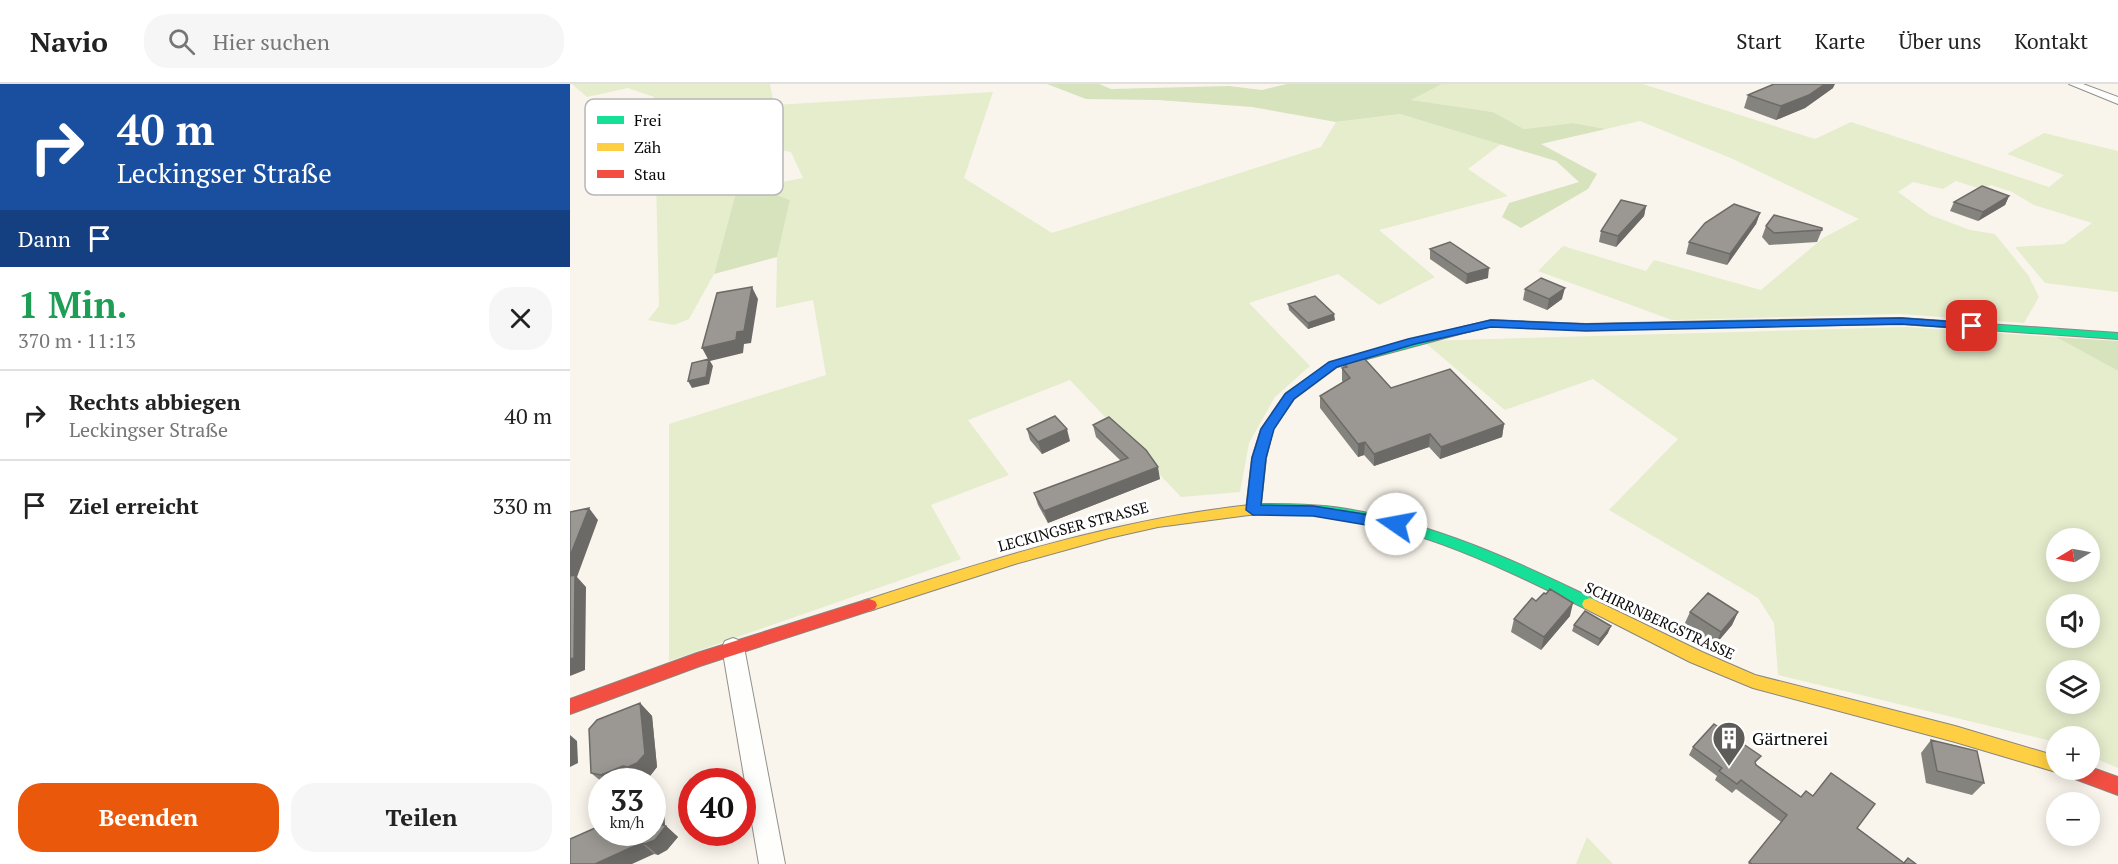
<!DOCTYPE html>
<html lang="de">
<meta charset="utf-8">
<style>
:root{--surface:#fff;--page:#f6f6f6;--text:#222;--muted:#767676;--line:#e0e0e0;--accent:#ea580c}
body{margin:0;font-family:"PT Serif",serif;background:var(--page);color:var(--text);height:100vh;display:flex;flex-direction:column;font-size:22px;white-space:nowrap}
*{box-sizing:border-box;margin:0}
p{font-size:20px;color:var(--muted)}
.icon{flex:none;width:33px;height:33px;fill:none;stroke:currentColor;stroke-width:2;stroke-linecap:round;stroke-linejoin:round}
.map{position:relative;flex:1;overflow:hidden}
.panel{display:flex;flex-direction:column;background:var(--surface);width:570px}
.panel>*{flex:none}
.hud{background:#1a4fa0;color:#fff;overflow:hidden}
.needle{width:39px;rotate:260deg}
.controls{position:absolute;left:1476px;top:444px;display:grid;gap:12px}
.controls a{display:grid;place-items:center;width:54px;height:54px;border-radius:50%;background:var(--surface);box-shadow:0 3px 15px #0003;font-size:30px}
.speed{position:absolute;left:18px;top:684px;display:flex;gap:12px;font-size:30px;font-weight:700;text-align:center}
.speed>*{display:grid;place-content:center;width:78px;height:78px;border-radius:50%;background:var(--surface);box-shadow:0 3px 15px #0003;line-height:1}
.speed small{font-size:15px;font-weight:400}
.speed .limit{border:9px solid #d22;background:#fff;color:#111}
.pin{position:absolute;display:grid;place-items:center;width:51px;height:51px;color:#fff;margin:-26px;border-radius:12px;box-shadow:0 3px 9px #0006}
.me{position:absolute;width:66px;margin:-33px;rotate:282deg;stroke-linejoin:round;filter:drop-shadow(0 0 4px #0008)}
.turn{display:flex;align-items:center;gap:21px;height:126px;padding:0 18px;font-size:27px}
.turn .icon{width:78px;height:78px;stroke-width:2.5}
.turn b{display:block;font-size:42px;line-height:51px}
.then{display:flex;align-items:center;height:57px;padding:0 18px;background:#0003;gap:12px;font-size:22px}
.round{display:grid;place-items:center;flex:none;width:63px;height:63px;border-radius:24px;background:var(--page)}
.head{display:flex;align-items:center;justify-content:space-between;height:102px;padding:0 18px}
h1{font-size:36px;font-weight:600;line-height:45px;color:#1e9e55}
.button{display:flex;gap:12px;margin-top:auto;padding:12px 18px}
.button a{flex:1;height:69px;border-radius:24px;background:var(--accent);color:#fff;font-size:24px;font-weight:600;line-height:69px;text-align:center}
.button a+a{background:var(--page);color:var(--text)}
ul{padding:0;list-style:none}
li{display:flex;align-items:center;gap:18px;height:90px;padding:0 18px;border-top:2px solid var(--line)}
li div{flex:1}
li b{display:block;font-size:22px}
li em{font-style:normal}
header{display:flex;align-items:center;gap:36px;box-sizing:border-box;height:84px;padding:0 30px;background:var(--surface);border-bottom:2px solid var(--line)}
header strong{font-size:28px}
nav{display:flex;gap:33px;margin-inline-start:auto;font-size:21px}
.search{width:420px;height:54px;background:var(--page);display:flex;align-items:center;gap:15px;box-sizing:border-box;padding:0 21px;border-radius:24px;color:var(--muted);font-size:22px}
main{display:flex;flex:1;min-height:0}
.map>svg:first-child{display:block}
</style>
<header>
<strong>Navio</strong>
<div class="search"><svg class="icon" aria-label="search" viewBox="0 0 24 24"><circle cx="10" cy="10" r="6"/><path d="M15 15l6 6"/></svg>Hier suchen</div>
<nav><a>Start</a><a>Karte</a><a>Über uns</a><a>Kontakt</a></nav>
</header>
<main>
<section class="panel">
<div class="hud">
<div class="turn"><svg class="icon" aria-label="right" viewBox="0 0 24 24"><path d="M7 20v-9h11M14 6l5 5-5 5"/></svg><div><b>40 m</b>Leckingser Straße</div></div>
<div class="then">Dann<svg class="icon" aria-label="arrive" viewBox="0 0 24 24"><path d="M6 21V4h12l-3 4 3 4H6"/></svg></div>
</div>
<div class="head"><div><h1>1 Min.</h1><p>370 m · 11:13</p></div><a class="round"><svg class="icon" aria-label="close" viewBox="0 0 24 24"><path d="M6 6l12 12M18 6L6 18"/></svg></a></div>
<ul>
<li><svg class="icon" aria-label="right" viewBox="0 0 24 24"><path d="M7 20v-9h11M14 6l5 5-5 5"/></svg><div><b>Rechts abbiegen</b><p>Leckingser Straße</p></div><em>40 m</em></li>
<li><svg class="icon" aria-label="arrive" viewBox="0 0 24 24"><path d="M6 21V4h12l-3 4 3 4H6"/></svg><div><b>Ziel erreicht</b></div><em>330 m</em></li>
</ul>
<div class="button"><a>Beenden</a><a>Teilen</a></div>
</section>
<div class="map">
<svg width="1548" height="780" viewBox="0 0 1548 780">
<rect width="100%" height="100%" fill="#f9f5ec"/>
<path fill="#e5edcd" fill-rule="evenodd" d="M2,0H200L204,21L423,8L394,94L482,149L751,63L766,38L830,30L931,60L898,85L938,112L809,146L865,193L809,221L768,190L679,219L740,282L705,313L679,359L670,408L611,413L500,296L398,336L439,391L361,421L391,475L99,577V340L256,291L243,216L206,224L207,173L220,116L186,103L233,94L221,68L210,66L208,58L163,67L155,73L165,112L144,190L119,235L104,241L78,236L89,222L84,13L58,4L17,13Z
M872,0H1073L1245,55L1281,38L1479,103L1494,91L1437,70L1474,49L1548,67V208L1475,199L1445,163L1494,160L1522,139L1464,121L1442,108L1421,101L1411,105L1386,97L1373,105L1343,98L1328,108L1360,131L1400,146L1425,150L1458,191L1469,213L1454,239L1329,230L1102,236L968,187L993,162L1076,187L1084,176L1191,206L1253,154L1289,135L1163,75L1070,37L1036,45L1003,39L954,45L923,28L840,16Z
M1336,243L1486,253L1548,287V684L1520,672V652H1486V658L1208,591L1204,539L1188,514L1039,426L1108,355L1023,295L935,326L853,257ZM1486,454H1520V488H1486ZM1486,520H1520V554H1486ZM1486,586H1520V620H1486Z
M1017,753L1043,780H1006Z"/>
<path fill="#d7e3bc" d="M477,0H529L541,5L659,2L692,6L717,0H872L841,16L923,28L954,45L1003,39L1036,45L971,60L1027,90L1018,105L951,144L932,133L939,119L1009,98L986,77L830,30L766,38L682,23L588,16L516,15Z
M186,103L220,116L207,173L144,190L165,112Z
M1486,253L1548,257V287Z"/>
<g fill="none" stroke-linecap="round" stroke-linejoin="round">
<defs>
<path id="street" d="M1499,0H1513L1548,13V20Z
M163,554L171,557L174,563L215,780H189L152,563L155,557Z"/>
<path id="fast" d="M1331,234L1548,249V255L1331,240L1151,243L1145,240L1151,237Z
M897,242L901,243V247L767,283L724,315L703,345L696,374L691,420C720,420 749,420 777,425C865,440 946,477 1026,516L1028,520L1026,524L1020,526L1014,524C923,479 824,430 720,430C708,430 694,428 683,431L678,430L676,426L682,374L691,345L716,309L759,279Z"/>
<path id="slow" d="M689,420L696,425L694,429L588,443L539,454L445,480L299,527L293,525L291,521L293,517C425,474 550,434 689,420Z
M1020,514L1132,568L1185,591L1385,642L1486,672V686H1493L1486,688L1385,658L1183,604L1120,578L1014,524L1012,520L1014,516Z"/>
<path id="jam" d="M921,236L1016,240L1151,237L1157,240L1151,243L1016,246L921,242L897,248L891,245L893,243Z
M299,515L305,517L307,521L305,525L130,582L0,630V615L127,569Z
M1520,683L1548,693V711L1497,692L1494,686H1520Z"/>
</defs>
<use href="#street" stroke="#92908c" stroke-width="2"/>
<use href="#fast" stroke="#888682" stroke-width="2"/>
<use href="#slow" stroke="#888682" stroke-width="2"/>
<use href="#jam" stroke="#888682" stroke-width="2"/>
<use href="#street" fill="#fefefc" fill-rule="evenodd"/>
<use href="#fast" fill="#16e098" fill-rule="evenodd"/>
<use href="#slow" fill="#ffcf43" fill-rule="evenodd"/>
<use href="#jam" fill="#f24e42" fill-rule="evenodd"/>
</g>
<path fill="#85837e" d="M1263,4L1235,24L1206,36L1174,24L1178,11Z
M1439,112L1435,121L1408,137L1380,127L1384,118Z
M1076,122L1074,132L1046,163L1029,158L1031,147Z
M1190,129L1186,140L1157,181L1116,170L1119,158Z
M1196,142L1252,146L1247,158L1199,161L1192,153Z
M860,165L918,194L896,200L860,175Z
M955,205L992,215L977,226L953,216Z
M718,220L765,236L738,245L719,226Z
M773,278L821,304L934,340L932,353L870,375L859,363L804,382L794,371L788,373L750,324V312L773,298L772,297V284H773Z
M523,341L590,395L478,439L468,421L464,409L551,377L526,353Z
M457,345L500,357L472,370L460,356Z
M1120,528H1168L1162,541L1145,561L1114,541Z
M1000,532L971,566L941,548L944,535Z
M1004,541L1038,549L1028,562L1002,547Z
M70,619L82,632L87,683L80,692L71,695L66,694L58,698H32L21,689Z
M1361,656L1414,699L1402,711L1356,699L1351,669Z
M1123,663L1186,680L1231,713L1287,744L1333,779L1338,774L1346,780H1178L1211,738L1166,705L1162,709L1145,696L1147,692L1119,671Z
M94,730L95,741L108,753L97,766L88,771L84,770L0,780Z"/>
<path fill="#6c6a67" d="M1255,0H1265L1263,4L1235,24L1206,36L1211,22Z
M198,54L202,63L204,96L182,99L175,82Z
M1439,112L1435,121L1408,137L1413,128Z
M1076,122L1074,132L1046,163L1048,152Z
M1190,129L1186,140L1157,181L1160,170Z
M919,184L918,194L896,200L897,190Z
M182,203L188,215L181,259L174,260L173,269L140,277L143,282L139,300L122,304L118,297L139,277L132,264L167,248Z
M995,204L992,215L977,226L979,215Z
M764,230L765,236L738,245V239Z
M934,340L932,353L870,375L871,363Z
M497,345L500,357L472,370L468,358Z
M860,350L859,363L804,382V370Z
M795,358L794,371L788,373V360Z
M588,383L590,395L478,439L474,427Z
M19,424L28,436L7,493L16,503L15,586L0,592V472Z
M1003,519L1000,532L971,566L974,553Z
M1168,528L1162,541L1145,561L1151,548Z
M1041,542L1038,549L1028,562L1030,555Z
M70,619L82,632L87,683L80,692L71,695L58,683Z
M0,651L7,657L8,679L0,683Z
M53,682L66,694L58,698H38L31,691Z
M82,719L94,730L95,743L96,742L108,753L97,766L88,771L75,760L84,738Z
M71,759L84,770L62,780H25Z"/>
<path fill="#9b9893" stroke="#6c6a67" stroke-width="1.5" d="M1204,0H1255L1239,11L1211,22L1178,11Z
M1412,102L1439,112L1413,128L1384,118Z
M1051,116L1076,122L1048,152L1031,147Z
M1164,120L1190,129L1160,170L1119,158L1135,139Z
M1204,131L1252,144V146L1204,149L1196,142Z
M880,158L919,184L897,190L860,165Z
M971,194L995,204L979,215L955,205Z
M182,203L174,247L167,248L166,256L132,264L147,209Z
M745,212L764,230L738,239L718,220Z
M792,272L821,304L880,285L934,340L871,363L860,350L804,370L795,358L788,360L750,312L780,294L772,284L777,283L773,278Z
M139,275L136,293L118,297L122,279Z
M485,332L497,345L468,358L457,345Z
M539,333L576,366L588,383L474,427L464,409L558,374L523,341Z
M19,424L0,472V428Z
M5,491L4,574L0,575V492Z
M980,505L1003,519L974,553L944,535L962,514L966,517L974,509L976,510Z
M1138,509L1168,528L1151,548L1120,528Z
M1015,527L1041,542L1030,555L1004,541Z
M70,619L75,670L67,679L58,683L53,682L31,691L21,689L19,645L27,636Z
M1144,640L1191,672L1185,678L1186,681L1231,713L1236,707L1243,712L1261,689L1305,720L1287,744L1334,779L1338,774L1346,780H1182L1179,778L1217,731L1171,696L1167,700L1149,687L1152,684L1123,663Z
M1361,656L1407,667L1414,699L1367,687Z
M82,722L84,738L96,742L85,756L75,760L71,759L25,780H0V755L32,741V748H82Z"/>
<path fill="#1a73e8" stroke="#114b97" stroke-width="1.5" d="M1331,234L1402,239L1407,242L1402,245L1331,240L1016,247L921,243L845,260L767,283L724,315L704,345L696,374L691,421L743,422L826,435L831,437L834,440L831,444L826,446L743,432L683,431L676,426L682,374L691,345L715,310L759,278L838,255L921,236L1016,240Z"/>
<defs>
<symbol id="building-pin" viewBox="-11 -11 22 30"><path d="M0 17L-7.5 6A9.5 9.5 0 1 1 7.5 6Z" fill="#5e5c59" stroke="#fff"/><path d="M-4-6H4V6H1V3H-1V6H-4ZM-2.5-4.3h1.7v1.8h-1.7ZM.8-4.3h1.7v1.8H.8ZM-2.5-1h1.7V.8h-1.7ZM.8-1h1.7V.8H.8Z" fill="#fff"/></symbol>
</defs>
<g fill-rule="evenodd">
<use href="#building-pin" x="1140" y="635" width="38" height="52"/>
</g>
<g text-anchor="middle" dominant-baseline="central" stroke-width="6" stroke-linejoin="round" paint-order="stroke">
<g font-size="15" fill="#0a0a0a" stroke="#fff">
<text transform="translate(503 442) rotate(-15)">LECKINGSER STRASSE</text>
<text transform="translate(1090 536) rotate(25)">SCHIRRNBERGSTRASSE</text>
</g>
<g font-size="18" fill="#0a0a0a" stroke="#fff" text-anchor="start">
<text x="1182" y="654">Gärtnerei</text>
</g>
</g>
<rect x="15" y="15" width="198" height="96" rx="9" fill="#fff" stroke="#b6b6b6" stroke-width="1.5"/>
<rect x="27" y="32" width="27" height="8" fill="#16e098"/>
<rect x="27" y="59" width="27" height="8" fill="#ffcf43"/>
<rect x="27" y="86" width="27" height="8" fill="#f24e42"/>
<g font-size="16" fill="#0a0a0a">
<text x="64" y="42">Frei</text>
<text x="64" y="69">Zäh</text>
<text x="64" y="96">Stau</text>
</g>
</svg>
<div class="controls">
<a><svg class="needle" viewBox="-14 -14 28 28"><path d="M0-13l5 13h-10z" fill="#e53935"/><path d="M0 13l5-13h-10z" fill="#767676"/></svg></a>
<a><svg class="icon" aria-label="sound" viewBox="0 0 24 24"><path d="M4 9h4l5-4v14l-5-4H4zM17 9q2 3 0 6"/></svg></a>
<a><svg class="icon" aria-label="layers" viewBox="0 0 24 24"><path d="M12 4l9 5-9 5-9-5zM3 14l9 5 9-5"/></svg></a>
<a>+</a>
<a>−</a>
</div>
<div class="speed"><div>33<small>km/h</small></div><div class="limit">40</div></div>
<div class="pin" style="left:1402px;top:242px;background:#d93025"><svg class="icon" aria-label="arrive" viewBox="0 0 24 24"><path d="M6 21V4h12l-3 4 3 4H6"/></svg></div>
<svg class="me" style="left:826px;top:440px" viewBox="-20 -20 40 40"><circle r="19" fill="#fff"/><path d="M0-13L10 11 0 6-10 11z" fill="#1a73e8"/></svg>
</div>
</main>
